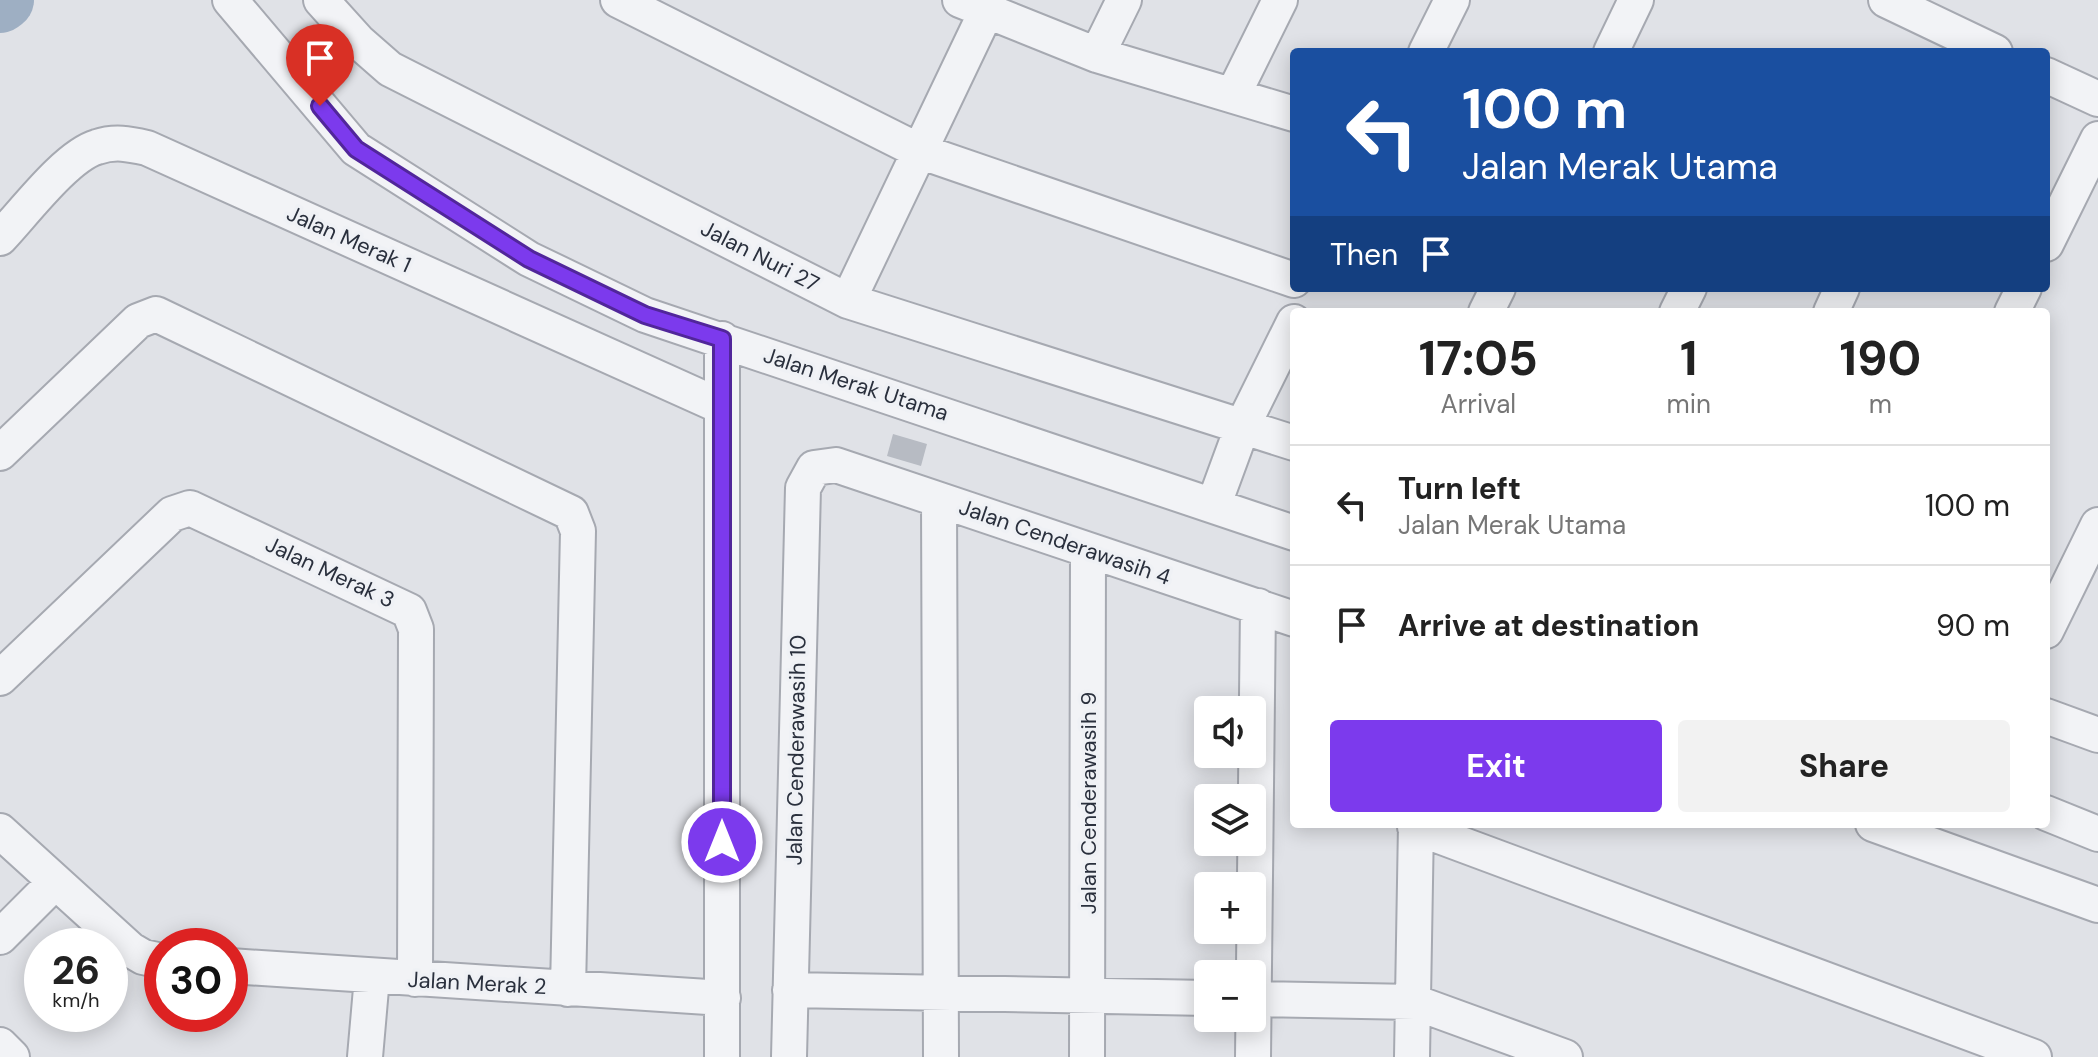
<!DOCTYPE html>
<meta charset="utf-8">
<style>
:root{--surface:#fff;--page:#f2f2f2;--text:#222;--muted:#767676;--line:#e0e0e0;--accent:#7c3aed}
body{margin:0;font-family:"DM Sans",sans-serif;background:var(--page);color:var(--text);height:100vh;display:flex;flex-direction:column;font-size:30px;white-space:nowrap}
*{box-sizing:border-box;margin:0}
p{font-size:26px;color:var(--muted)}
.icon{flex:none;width:44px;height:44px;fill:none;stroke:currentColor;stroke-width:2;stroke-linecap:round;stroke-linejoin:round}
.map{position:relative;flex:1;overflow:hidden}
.panel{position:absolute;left:1290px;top:308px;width:760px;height:520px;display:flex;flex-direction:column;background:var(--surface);border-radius:8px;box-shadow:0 4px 20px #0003}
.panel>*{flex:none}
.banner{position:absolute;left:1290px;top:48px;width:760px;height:244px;border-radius:8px;box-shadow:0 4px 20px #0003;background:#1a4fa0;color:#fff;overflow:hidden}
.controls{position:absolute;left:1194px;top:696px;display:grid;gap:16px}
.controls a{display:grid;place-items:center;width:72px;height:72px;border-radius:8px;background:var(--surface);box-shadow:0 4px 20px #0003;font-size:40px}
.speed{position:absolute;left:24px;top:928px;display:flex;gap:16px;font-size:40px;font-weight:700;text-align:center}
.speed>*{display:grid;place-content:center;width:104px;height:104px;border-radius:50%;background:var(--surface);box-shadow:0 4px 20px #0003;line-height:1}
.speed small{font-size:20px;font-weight:400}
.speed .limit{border:12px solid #d22;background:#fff;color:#111}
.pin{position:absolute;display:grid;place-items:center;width:68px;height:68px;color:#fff;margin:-82px -34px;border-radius:50% 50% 50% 0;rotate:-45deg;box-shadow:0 0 8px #0007}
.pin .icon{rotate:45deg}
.me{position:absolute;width:88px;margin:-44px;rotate:0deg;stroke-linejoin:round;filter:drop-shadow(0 0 6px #0008)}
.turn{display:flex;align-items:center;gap:28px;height:168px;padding:0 40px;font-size:36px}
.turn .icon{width:104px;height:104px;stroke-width:2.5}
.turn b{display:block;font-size:56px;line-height:68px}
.then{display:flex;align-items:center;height:76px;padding:0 40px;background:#0003;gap:16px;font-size:30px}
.eta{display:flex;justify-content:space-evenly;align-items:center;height:136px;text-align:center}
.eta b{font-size:48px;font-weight:700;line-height:56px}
.cta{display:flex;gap:16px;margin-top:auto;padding:16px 40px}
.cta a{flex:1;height:92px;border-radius:8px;background:var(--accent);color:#fff;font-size:32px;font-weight:700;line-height:92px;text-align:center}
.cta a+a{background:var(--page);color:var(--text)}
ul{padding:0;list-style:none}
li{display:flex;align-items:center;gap:24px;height:120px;padding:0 40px;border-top:2px solid var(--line)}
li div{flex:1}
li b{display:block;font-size:30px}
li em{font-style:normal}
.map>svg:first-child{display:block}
</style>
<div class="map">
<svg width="2098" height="1057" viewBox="0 0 2098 1057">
<rect width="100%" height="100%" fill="#e0e2e7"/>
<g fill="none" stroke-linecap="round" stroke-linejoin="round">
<path stroke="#9eafc3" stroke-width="60" d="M0,3L4,0"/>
</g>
<path fill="#b7bbc3" d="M893,434L927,444L921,466L887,456Z"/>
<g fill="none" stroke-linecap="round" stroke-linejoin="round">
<defs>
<path id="minor" d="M230,0L356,149L529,259L645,315L1294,533
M321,0L358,41L390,69L848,301L1294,443
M618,0L919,151L1294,280
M960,0L1097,55L1294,114
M1886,0L1995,52
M1426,52L1452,0
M1611,52L1636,0
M1097,55L1124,0
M2046,75L2098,99
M1233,95L1280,0
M0,238C23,214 66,156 97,147C115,141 129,144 147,148L720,406
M2046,244L2098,139
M848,301L986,12
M1486,312L1498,288
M1677,312L1689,288
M1831,312L1842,288
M2012,312L2024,288
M0,453L138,321L156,314L571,513L578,531L568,989
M939,500L941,1057
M1214,504L1243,425L1294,322
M2046,631L2098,525
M0,678L172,514L190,508L409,611L416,629L415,979
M2046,716L2098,735
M2046,813L2098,834
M1873,824L2098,905
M1415,827L2034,1057
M0,831L131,950L143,957L162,961
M0,937L54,883
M230,966L723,998
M790,990L1208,998
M1252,999L1414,1002L1565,1057
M0,1045L12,1057
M365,1057L372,977
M722,1057V339
M789,1057L803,488L814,468L836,465L1294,619
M1087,1057L1088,550
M1253,1057L1258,606
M1412,1057L1416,824"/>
</defs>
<use href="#minor" stroke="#a6a9b1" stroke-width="38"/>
<use href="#minor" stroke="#f2f3f6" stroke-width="34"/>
</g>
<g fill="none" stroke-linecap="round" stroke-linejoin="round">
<defs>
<path id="route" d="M320,106L356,149L529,259L645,315L722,339V842"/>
</defs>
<use href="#route" stroke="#51269a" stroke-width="20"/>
<use href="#route" stroke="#7c3aed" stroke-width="14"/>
</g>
<g text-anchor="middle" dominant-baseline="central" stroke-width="7" stroke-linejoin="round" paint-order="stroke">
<g font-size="22" fill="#2a303d" stroke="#eff1f5">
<text transform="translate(349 239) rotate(24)">Jalan Merak 1</text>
<text transform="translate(760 256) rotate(27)">Jalan Nuri 27</text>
<text transform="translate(856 384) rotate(18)">Jalan Merak Utama</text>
<text transform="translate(1065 542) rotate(19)">Jalan Cenderawasih 4</text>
<text transform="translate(330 572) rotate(25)">Jalan Merak 3</text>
<text transform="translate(796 750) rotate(-89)">Jalan Cenderawasih 10</text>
<text transform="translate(1088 803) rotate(-90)">Jalan Cenderawasih 9</text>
<text transform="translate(477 983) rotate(3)">Jalan Merak 2</text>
</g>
</g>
</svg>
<div class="controls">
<a><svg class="icon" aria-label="sound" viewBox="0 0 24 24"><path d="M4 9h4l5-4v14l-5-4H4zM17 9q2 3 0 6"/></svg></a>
<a><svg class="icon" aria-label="layers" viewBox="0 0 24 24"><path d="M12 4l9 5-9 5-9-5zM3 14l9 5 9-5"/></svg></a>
<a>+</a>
<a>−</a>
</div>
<div class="speed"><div>26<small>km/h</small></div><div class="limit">30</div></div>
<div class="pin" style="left:320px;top:106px;background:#d93025"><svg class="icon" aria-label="arrive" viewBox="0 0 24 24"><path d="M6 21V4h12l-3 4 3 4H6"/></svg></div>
<svg class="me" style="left:722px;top:842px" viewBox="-20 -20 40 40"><circle r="17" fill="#7c3aed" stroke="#fff" stroke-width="3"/><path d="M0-11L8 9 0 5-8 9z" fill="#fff"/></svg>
<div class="banner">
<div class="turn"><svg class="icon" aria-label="left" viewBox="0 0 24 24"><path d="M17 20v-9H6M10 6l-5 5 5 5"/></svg><div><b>100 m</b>Jalan Merak Utama</div></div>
<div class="then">Then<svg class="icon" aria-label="arrive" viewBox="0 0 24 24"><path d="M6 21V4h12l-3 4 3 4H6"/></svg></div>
</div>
<section class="panel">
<div class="eta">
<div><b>17:05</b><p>Arrival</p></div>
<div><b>1</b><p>min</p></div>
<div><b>190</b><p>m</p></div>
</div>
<ul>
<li><svg class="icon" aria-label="left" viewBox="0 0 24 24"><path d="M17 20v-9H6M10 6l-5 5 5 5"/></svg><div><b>Turn left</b><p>Jalan Merak Utama</p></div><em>100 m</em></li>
<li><svg class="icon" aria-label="arrive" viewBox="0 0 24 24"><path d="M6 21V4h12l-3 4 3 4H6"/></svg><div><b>Arrive at destination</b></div><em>90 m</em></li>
</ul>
<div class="cta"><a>Exit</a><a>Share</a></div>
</section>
</div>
